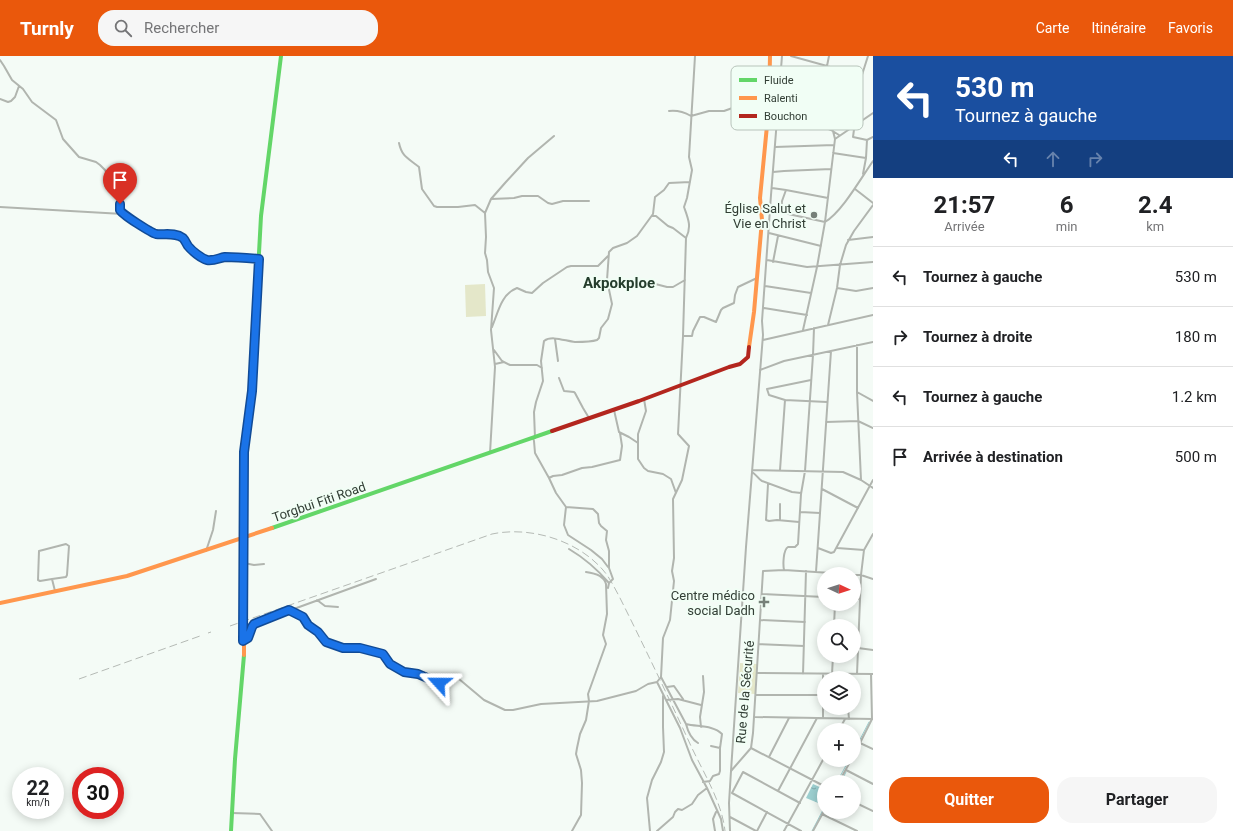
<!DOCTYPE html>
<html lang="fr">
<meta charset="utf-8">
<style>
:root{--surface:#fff;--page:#f6f6f6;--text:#202124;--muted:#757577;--line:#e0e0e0;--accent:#ea580c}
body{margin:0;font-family:Roboto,sans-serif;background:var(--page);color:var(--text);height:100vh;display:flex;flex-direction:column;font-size:15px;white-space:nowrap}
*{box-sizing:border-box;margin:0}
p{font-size:13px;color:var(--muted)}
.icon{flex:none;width:22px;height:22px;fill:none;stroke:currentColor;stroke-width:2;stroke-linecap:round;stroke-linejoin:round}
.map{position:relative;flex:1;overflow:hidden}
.drawer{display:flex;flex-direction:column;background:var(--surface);width:360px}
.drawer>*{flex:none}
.hud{background:#1a4fa0;color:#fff;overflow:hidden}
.needle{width:26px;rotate:94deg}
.tools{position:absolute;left:817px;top:511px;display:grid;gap:8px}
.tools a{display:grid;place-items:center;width:44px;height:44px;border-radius:50%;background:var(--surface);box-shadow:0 2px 10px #0003;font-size:20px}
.speed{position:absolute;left:12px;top:711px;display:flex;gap:8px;font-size:20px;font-weight:700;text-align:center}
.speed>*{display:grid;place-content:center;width:52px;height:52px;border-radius:50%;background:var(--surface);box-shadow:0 2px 10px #0003;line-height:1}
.speed small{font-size:10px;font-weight:400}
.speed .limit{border:6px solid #d22;background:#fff;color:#111}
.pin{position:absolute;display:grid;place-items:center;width:34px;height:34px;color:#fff;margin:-41px -17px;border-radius:50% 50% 50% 0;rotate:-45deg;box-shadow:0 0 4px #0007}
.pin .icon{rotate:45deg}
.me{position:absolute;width:44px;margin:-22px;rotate:294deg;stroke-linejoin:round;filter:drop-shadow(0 0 3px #0008)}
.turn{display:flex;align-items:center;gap:14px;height:84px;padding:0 16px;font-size:18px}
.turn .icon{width:52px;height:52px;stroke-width:2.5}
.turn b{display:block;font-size:28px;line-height:34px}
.lanes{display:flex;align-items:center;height:38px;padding:0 16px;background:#0003;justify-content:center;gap:20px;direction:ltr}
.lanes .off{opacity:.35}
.eta{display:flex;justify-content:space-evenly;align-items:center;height:68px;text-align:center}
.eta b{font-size:24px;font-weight:700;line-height:28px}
.cta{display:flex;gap:8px;margin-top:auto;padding:8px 16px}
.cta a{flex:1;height:46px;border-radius:16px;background:var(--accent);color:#fff;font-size:16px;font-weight:700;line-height:46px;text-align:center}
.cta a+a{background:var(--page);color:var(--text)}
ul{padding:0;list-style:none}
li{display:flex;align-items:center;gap:12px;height:60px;padding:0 16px;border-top:1px solid var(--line)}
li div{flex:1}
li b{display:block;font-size:15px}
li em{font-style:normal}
header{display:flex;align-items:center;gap:24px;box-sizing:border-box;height:56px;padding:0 20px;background:var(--accent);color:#fff}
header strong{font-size:19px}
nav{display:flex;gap:22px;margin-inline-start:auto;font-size:14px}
.search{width:280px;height:36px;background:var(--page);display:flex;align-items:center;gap:10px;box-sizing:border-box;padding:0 14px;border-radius:16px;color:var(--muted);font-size:15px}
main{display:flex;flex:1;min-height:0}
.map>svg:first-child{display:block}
</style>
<header>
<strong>Turnly</strong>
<div class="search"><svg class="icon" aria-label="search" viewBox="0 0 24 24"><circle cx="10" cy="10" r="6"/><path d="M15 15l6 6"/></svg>Rechercher</div>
<nav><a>Carte</a><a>Itinéraire</a><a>Favoris</a></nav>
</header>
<main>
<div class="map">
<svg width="873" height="775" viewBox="0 0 873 775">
<defs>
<pattern id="water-ripples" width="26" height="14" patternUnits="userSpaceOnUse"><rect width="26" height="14" fill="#9ccfd0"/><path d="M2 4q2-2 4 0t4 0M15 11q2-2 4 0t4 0" fill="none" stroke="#80a9aa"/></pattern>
</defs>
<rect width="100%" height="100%" fill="#f4fbf6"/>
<path fill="#e4e7c9" d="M485,228L486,260L466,261L465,229Z
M740,607L757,608L755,638L738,637Z"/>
<path fill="url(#water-ripples)" d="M813,728L824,733L823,749L806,742Z"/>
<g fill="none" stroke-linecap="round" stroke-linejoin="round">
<path stroke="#9ccfd0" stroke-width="1" d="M854,695L869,666
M837,726L849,704
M841,726L846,716
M812,775L824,752"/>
<path stroke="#b1b5af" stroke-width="2" d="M791,0L827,10L861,22
M868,0L861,22L853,81L867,84L873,81
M0,4L4,10L12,24L23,33L32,46L56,64L63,83L79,101L96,106L100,109L105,114L113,128L119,135L122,143L120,154L122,157L130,161L140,169L147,172L153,177L177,179L184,182L187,189L203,203L213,205L223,201H230L259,203
M827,10L829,0
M781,24L834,38
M0,43L8,46L11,45L15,41L19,30
M784,52L787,58L799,65L816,68L831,74L839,79
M669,55C677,54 684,56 691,60L709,55H724L738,50L756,52L773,48L782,52H791L803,54L816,68
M831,74L834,38L837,14
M835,83L873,57
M399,87C402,101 408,102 419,111L422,133L434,150L437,151H458L475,149L485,157
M775,91L834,89
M833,97L866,102
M773,116L784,115L831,113
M863,118L866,102L867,84
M772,132L786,134L828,142
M855,133L873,147
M491,143L514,142L522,140H538L548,147L552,148L563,145H589
M0,151L123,158
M761,152H766L770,154L825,166C842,156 861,122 873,105
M781,157L782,145L786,134
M652,160H656L668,170L673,172L686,182
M769,177L821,190
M848,184L873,181
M767,204L807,211L873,206
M773,206L778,180
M640,224L667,231H673L685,224
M765,230L811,237
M837,232L856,235L873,232
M764,252L807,259
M828,269L837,232L840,209L846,189L854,175L873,149
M492,271C498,257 501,238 517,232L526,236L532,237L543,227L567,211L571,210H598L608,200
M803,274L817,211L825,166L835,83L833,75
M684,280H692L693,275L700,261H704L716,266L721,254L723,252L734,247L735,239L738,231L757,222
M555,283L558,305
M763,284L873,259
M857,289V336L861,424
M494,294L502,305L510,309H537L542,312
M495,308L504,306
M760,314L784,305L873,286
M559,322L564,335L574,336L575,337L583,352L589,362
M857,336L873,345
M644,343L646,355L638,378V403L644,412L648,415L663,418L671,423L676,437
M785,344L769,339L767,333L811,324
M614,354L619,376L629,381L638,387
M826,366L858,365L873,372
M533,382L534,385L535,397L549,422L556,437L566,451L593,453L598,458L599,467L601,470L607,475L606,484L609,495V512L613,523L609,527L608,532
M535,382L534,356L536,346L543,325L541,305L544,285C552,279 565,285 575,286C582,286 591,286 597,284L599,282L601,272L608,263L612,248L607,224L609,196L613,192L627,187L637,180L653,158L655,141L664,134L669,127L690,126
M490,397L495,311L491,274L494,232L488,216L487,204L485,197L486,181L485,157L491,143L505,127L528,102L554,80
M753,414L843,416L861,424L873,432
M780,414L785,344L827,346
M752,416C757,419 758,423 762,425L792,436L801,437
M549,422L553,420L562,419L582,412L592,411L620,404L622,390L620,377
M768,428L766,464L769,465L777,464L799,466
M822,433L858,452
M566,451L564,469L568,479L591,494L602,503L608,511
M800,456L820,457
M780,464V448
M818,492L831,497L834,496L873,424
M837,492L864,494
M569,493C586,503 597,513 609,527
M206,495L213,474L216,455
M244,507L254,509L264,508
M784,514C783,509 783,494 788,491C789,491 794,491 795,491L798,488L801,438L805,415L813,299L814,272
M816,516L831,295
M854,519H861L873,523
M52,523L40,525L38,524L39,495L66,488L69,490L67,519L66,521L52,523L55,535
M762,538L824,541
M854,542L860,543
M317,544L325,550L338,551
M291,554L376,523
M760,564L805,566
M834,570L835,548
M244,585L248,582L252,571L254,568L289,554L303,561L308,569L318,575L326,586L343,591L360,592L383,598L390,608L404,616L418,618L439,627L459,623L484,644L505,654H513L541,648L597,645L636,635L648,628L657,626L661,621L663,582L670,564L674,525L672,515L674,502L673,443L682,424L689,390L678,378L683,280L686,182C692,171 688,162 684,151L687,142L692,114L689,101L695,0
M759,588L804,590
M858,592L873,594
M757,617L873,618
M803,618L806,515
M823,618V662
M832,618L833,600
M857,618L861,519L864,494L873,478
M661,621L686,668C688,676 691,683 698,687
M657,626L680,672L692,704L707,732L721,763L723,775
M667,631L674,630L683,643
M756,639H823
M666,644L678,643L701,649
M848,652L849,663
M755,661L873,663
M686,668C698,671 713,669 722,678L720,692V715L719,718L713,720L710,725L703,726
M701,671L700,661L704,636L703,620
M839,674L845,663
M860,687L873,693
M711,690L720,692
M751,692L824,730
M854,699L872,663L871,618
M769,701L789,662
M846,714L873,728
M731,715L746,491L763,279L762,265L771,139L782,0
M839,726L851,704
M778,735L817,662
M732,737L743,716L800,747
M732,737L801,775
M854,746L873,755
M232,757L260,758L272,775
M822,758L857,775
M730,761L756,775
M572,775L581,759L582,727L581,714L576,698L577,692L580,678L586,664L589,645L588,638L606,588L603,579L607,558L606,528C604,520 594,517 586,516
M650,775L647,742L652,724L661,706L664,696L663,671V640
M657,775L673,761L675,756L678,753L682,754L692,748L698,739L707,732
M715,775L713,763L716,756
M730,775L729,747L731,715L751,692L753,677L763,515L784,514L847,518
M757,775L767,756
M784,775L824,702
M813,775L824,755"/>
<path stroke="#63d668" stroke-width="4" d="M252,326L261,160L281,0
M272,472L552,375
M231,775L235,703L244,599"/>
<path stroke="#ff974d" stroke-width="4" d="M749,291L754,256L762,164L760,142L769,49L770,0
M0,547L127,520L272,472
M244,599V396L252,326"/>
<path stroke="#b3261e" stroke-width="4" d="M552,375L639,345L729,311L740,308L748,301L749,291"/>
<path stroke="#b5bab5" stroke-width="1" stroke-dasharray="8 4" stroke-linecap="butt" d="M230,570L492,478C530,470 577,484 603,514C610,522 614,531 619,540C644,590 668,640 691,690C703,716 722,746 725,775
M208,577L211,576
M79,623L200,580"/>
</g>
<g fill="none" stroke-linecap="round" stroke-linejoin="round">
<defs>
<path id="route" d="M120,148C120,150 120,153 120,154C121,158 152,177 156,178C164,179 175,176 183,182C185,184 186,187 188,190C192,195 201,202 207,204C214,205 219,202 225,201C237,201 248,202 259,203L252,335L244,396L243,585L248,582L252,571L254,568L289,554L303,561L308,569L318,576L326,586L343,592H360L383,598L390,608L404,616L418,618L439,627"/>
</defs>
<use href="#route" stroke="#114b97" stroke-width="10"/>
<use href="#route" stroke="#1a73e8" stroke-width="7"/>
</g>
<g fill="#768079" stroke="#f1fef5" stroke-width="1.5">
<circle cx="814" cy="159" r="4"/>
<path d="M762 540h4v4h4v4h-4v4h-4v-4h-4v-4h4z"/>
</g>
<g text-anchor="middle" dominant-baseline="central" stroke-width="4" stroke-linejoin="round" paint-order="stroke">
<g font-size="13" fill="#323e35" stroke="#f1fef5" text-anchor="end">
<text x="806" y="152">Église Salut et<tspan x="806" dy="15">Vie en Christ</tspan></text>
<text x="755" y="539">Centre médico<tspan x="755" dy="15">social Dadh</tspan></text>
</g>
<g font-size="13" fill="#323e35" stroke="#f1fef5">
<text transform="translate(319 446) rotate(-19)">Torgbui Fiti Road</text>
<text transform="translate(745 636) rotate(-85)">Rue de la Sécurité</text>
</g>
<g font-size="15" font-weight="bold" fill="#243d2c" stroke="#f1fef5">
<text x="619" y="227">Akpokploe</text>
</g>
</g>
<rect x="731" y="10" width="132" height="64" rx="6" fill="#f1fef5" stroke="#b8c4bb" stroke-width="1"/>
<rect x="739" y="22" width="18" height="4" fill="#63d668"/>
<rect x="739" y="40" width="18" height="4" fill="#ff974d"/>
<rect x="739" y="58" width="18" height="4" fill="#b3261e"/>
<g font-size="11" fill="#323e35">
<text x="764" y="28">Fluide</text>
<text x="764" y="46">Ralenti</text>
<text x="764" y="64">Bouchon</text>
</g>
</svg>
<div class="tools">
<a><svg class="needle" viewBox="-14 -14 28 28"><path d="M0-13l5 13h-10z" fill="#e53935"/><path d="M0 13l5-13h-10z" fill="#757577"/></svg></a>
<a><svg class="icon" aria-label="search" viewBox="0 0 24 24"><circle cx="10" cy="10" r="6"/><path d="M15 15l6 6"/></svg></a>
<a><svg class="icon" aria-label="layers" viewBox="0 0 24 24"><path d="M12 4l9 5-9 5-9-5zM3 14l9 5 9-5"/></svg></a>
<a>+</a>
<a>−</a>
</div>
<div class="speed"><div>22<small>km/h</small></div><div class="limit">30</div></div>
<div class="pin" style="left:120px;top:148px;background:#d93025"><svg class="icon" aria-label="arrive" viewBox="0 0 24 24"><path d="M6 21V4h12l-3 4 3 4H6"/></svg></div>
<svg class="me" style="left:439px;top:627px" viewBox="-20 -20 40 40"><path d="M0-17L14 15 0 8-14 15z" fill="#1a73e8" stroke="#fff" stroke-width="4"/></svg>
</div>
<section class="drawer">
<div class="hud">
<div class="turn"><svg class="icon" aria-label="left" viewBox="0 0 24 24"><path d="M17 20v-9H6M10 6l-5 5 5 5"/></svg><div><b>530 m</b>Tournez à gauche</div></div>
<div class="lanes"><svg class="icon" aria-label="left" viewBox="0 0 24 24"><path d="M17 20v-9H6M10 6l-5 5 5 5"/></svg><svg class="icon off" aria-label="ahead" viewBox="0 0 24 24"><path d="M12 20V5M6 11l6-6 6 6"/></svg><svg class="icon off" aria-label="right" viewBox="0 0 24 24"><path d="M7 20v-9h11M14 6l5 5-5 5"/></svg></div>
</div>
<div class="eta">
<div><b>21:57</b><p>Arrivée</p></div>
<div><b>6</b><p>min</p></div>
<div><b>2.4</b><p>km</p></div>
</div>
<ul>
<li><svg class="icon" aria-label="left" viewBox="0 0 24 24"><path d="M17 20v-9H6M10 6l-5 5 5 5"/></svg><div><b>Tournez à gauche</b></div><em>530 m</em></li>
<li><svg class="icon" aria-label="right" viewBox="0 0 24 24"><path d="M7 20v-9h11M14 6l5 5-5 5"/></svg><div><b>Tournez à droite</b></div><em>180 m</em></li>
<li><svg class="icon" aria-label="left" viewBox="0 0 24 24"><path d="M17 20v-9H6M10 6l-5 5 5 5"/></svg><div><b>Tournez à gauche</b></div><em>1.2 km</em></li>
<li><svg class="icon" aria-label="arrive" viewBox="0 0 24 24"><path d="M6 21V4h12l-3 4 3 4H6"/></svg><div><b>Arrivée à destination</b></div><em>500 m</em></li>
</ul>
<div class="cta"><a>Quitter</a><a>Partager</a></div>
</section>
</main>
